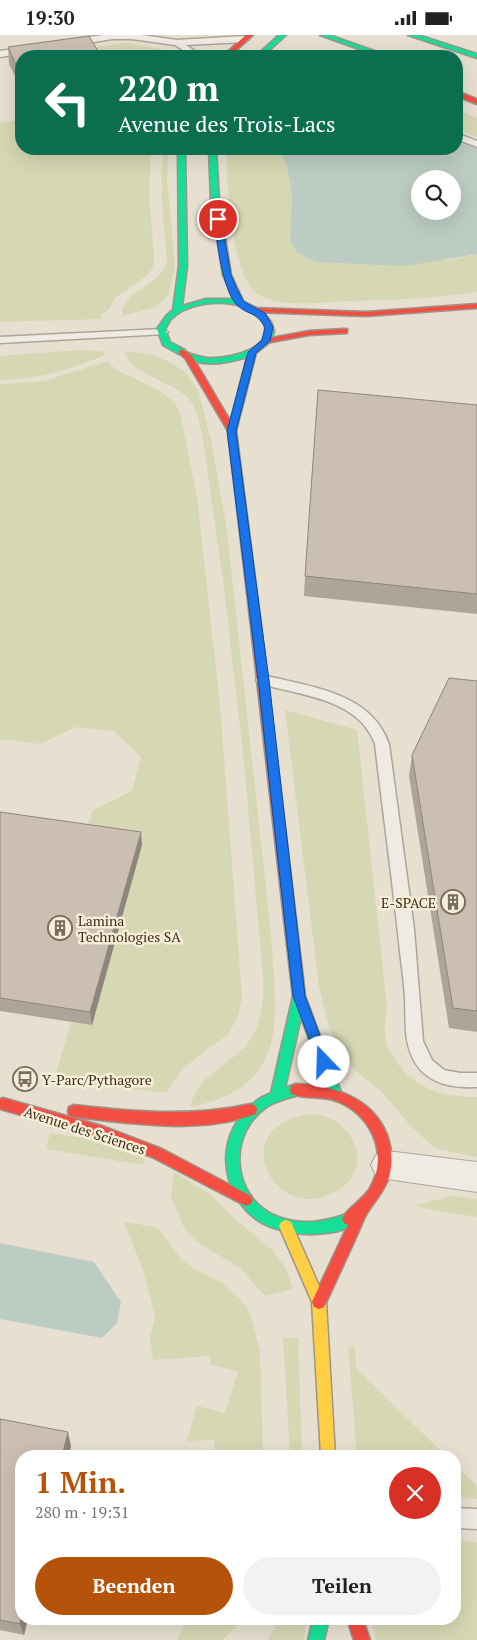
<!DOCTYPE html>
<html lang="de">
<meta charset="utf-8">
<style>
:root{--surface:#fff;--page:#f2f2f2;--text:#222;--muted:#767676;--accent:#b45309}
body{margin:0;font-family:"PT Serif",serif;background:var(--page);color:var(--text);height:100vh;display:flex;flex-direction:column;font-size:19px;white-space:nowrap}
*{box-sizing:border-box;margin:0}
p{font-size:16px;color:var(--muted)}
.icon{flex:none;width:28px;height:28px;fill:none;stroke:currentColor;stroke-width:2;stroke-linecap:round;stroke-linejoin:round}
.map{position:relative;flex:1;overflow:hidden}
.details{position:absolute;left:15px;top:1415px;width:446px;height:175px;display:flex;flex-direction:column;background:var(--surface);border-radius:20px;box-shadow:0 5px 20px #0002}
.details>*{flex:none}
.top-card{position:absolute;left:15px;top:15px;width:448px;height:105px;border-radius:20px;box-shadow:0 5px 20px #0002;background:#0b6e4f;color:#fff;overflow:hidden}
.fabs{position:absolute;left:411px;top:135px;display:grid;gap:10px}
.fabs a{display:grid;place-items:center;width:50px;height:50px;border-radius:50%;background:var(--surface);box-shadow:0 5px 20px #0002;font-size:25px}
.pin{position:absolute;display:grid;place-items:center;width:42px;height:42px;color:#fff;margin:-21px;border:2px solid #fff;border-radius:50%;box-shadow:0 1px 5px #0007}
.me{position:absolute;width:55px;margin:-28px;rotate:339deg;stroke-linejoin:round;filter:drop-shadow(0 0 4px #0008)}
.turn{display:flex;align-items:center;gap:18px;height:105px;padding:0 20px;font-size:22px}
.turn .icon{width:65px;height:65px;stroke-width:2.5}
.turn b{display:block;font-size:35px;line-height:42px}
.round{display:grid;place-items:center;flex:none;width:52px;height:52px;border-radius:26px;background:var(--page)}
.summary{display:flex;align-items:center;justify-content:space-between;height:85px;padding:0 20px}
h1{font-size:30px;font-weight:600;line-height:38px;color:var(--accent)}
.action{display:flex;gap:10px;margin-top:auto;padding:10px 20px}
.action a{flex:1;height:58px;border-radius:30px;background:var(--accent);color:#fff;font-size:20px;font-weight:600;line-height:58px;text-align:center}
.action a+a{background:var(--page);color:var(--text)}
.status{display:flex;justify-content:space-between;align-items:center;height:35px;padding:0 25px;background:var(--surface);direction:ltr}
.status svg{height:14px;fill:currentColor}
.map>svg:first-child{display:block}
</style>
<div class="status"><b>19:30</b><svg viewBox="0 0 49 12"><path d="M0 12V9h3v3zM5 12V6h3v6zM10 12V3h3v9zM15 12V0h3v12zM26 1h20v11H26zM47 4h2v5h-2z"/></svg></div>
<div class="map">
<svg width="477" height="1605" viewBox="0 0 477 1605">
<rect width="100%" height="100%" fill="#e7e0d1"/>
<path fill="#d6d7b3" d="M126,8L162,14L157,19L159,21L16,22Z
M456,75L477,83V102L456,94Z
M21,84V114H151L149,163L154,220L153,233L145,242L115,263L109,274L102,279V284L0,287V88Z
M163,114H169L167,143L175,230L169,260L153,273L122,281C121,256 159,252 167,228L161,156L164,154L161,152Z
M227,114H279L286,128L292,161L290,206L449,225L477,219V257C434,264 391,265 348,266C324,267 299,271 276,266C268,264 261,262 255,257C232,237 225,144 227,114Z
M79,315L103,316L105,320C72,334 36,345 0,345V321Z
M125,316L152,320L170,327L185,337L198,355L211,405L227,496L271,899C276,981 293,1052 190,1072C196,1046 218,1035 237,1019C261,1000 264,970 263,942L244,727L224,553L203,405C200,390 198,372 186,361C170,346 128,338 125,316Z
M108,326L115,334L158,355L175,367L181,382L197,462L220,670L242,962L238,981L228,1000L206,1015L183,1034L166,1058L54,1045L71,987L92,990L142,810L84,802L93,775L132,756L141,722L114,696L76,692L40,709L0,704V349L44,346Z
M285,675L357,695L387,971C385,985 383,1000 388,1013C390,1018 394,1022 396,1026C415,1055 445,1062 477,1062V1122L434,1113L409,1089L382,1057L354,1035L342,1017L329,992L319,951Z
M311,1079C315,1080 321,1080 326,1082C350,1090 367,1120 351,1143C344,1153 335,1158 323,1162C267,1178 229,1089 311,1079Z
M50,1098L83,1103L145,1124L143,1130L46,1114Z
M174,1137L212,1161L234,1183L272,1215L286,1234L293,1254L265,1261L240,1233L197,1207L185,1195L171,1162Z
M451,1161L477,1164V1182L426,1174L416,1170Z
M123,1186L158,1193L182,1225L198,1236L223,1248L245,1269L251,1281L260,1316L263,1421H215L214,1405L187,1406L197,1371L225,1378L238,1337L210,1329L211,1321L153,1325L150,1302L155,1283L150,1261L141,1229Z
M283,1303H298L302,1421H290Z
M348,1312L355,1313L356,1333L446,1421H357Z
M455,1430L477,1451V1464L455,1462Z
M455,1505L477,1507V1605H376L371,1584H455Z
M187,1584H244L222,1605H177Z
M280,1584H306L304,1605H267Z"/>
<path fill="#bcccc2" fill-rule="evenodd" d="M456,106L477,114V219L405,231L316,227L297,217L290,206L292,161L286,128L279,114H435L469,126L438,114H456ZM420,144H452V176H420Z
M0,1208L94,1227L121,1267L117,1288L102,1303L0,1284Z"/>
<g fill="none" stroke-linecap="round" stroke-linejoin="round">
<defs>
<path id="lane" d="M103,0H142L177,5L245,1L249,4L245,7L186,10L202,21H192L175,10L132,4H112L71,11L67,8L71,5Z
M28,12L32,15L31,17L0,22V16Z
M456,98L477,106V112L456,104Z
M162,294L168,297L166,299L0,308V302Z
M263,640C310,652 371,657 389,709L414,894L423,1006L432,1025L444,1035L460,1038H477V1052C454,1053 430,1050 416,1029C403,1008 406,987 405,963C404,947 402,932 400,917C393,848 383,778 375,709C359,663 298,660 258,648L256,645L258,642Z
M455,1473L477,1474V1494L455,1493Z"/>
<path id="street" d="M387,1116L477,1127V1157L387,1144L376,1140L371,1130L376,1120Z"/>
<path id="fast" d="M279,0H286L263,21H256Z
M320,0H329L388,21H379Z
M408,0H418L477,19V23Z
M178,114H185L187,231L182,271L206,264H234L223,240L211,165L209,114H216L219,165L231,240L243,266L262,276L271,287L274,296L271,306L256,318L236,396L260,583L255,586L250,583L228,396L247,322C228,328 201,333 184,321L188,318C197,321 205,324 214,323C231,323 274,313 264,289C251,260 191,263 171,284C169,287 167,291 165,294L170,307L185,315V319H179L163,310L157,294L166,281L173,275L179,231Z
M293,905L297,907L299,910L305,961L342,1060L341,1064L336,1066L331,1064L301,982L285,1053L296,1049L301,1051L302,1055L301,1059C290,1063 278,1065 268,1071C226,1098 231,1164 278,1182C303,1191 326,1187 349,1178L354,1180L356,1184C351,1194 336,1197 326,1198C305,1201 281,1198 262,1188C228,1168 215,1121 237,1087C245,1074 256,1064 271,1058L293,961L287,910L289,907Z
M313,1584H329L324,1605H308Z"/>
<path id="slow" d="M286,1185L291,1187L326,1267L335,1421H321L312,1267L279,1191L281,1187Z"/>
<path id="jam" d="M246,0H253L230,21H223Z
M456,56L477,64V69L456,61Z
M477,269V273L366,281L254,277L250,275L254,273L366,277Z
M344,294H347V298L309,300L266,308L262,306L266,304L309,296Z
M182,314L192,321L236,396L235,398L232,399L228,396L185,323L178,317Z
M255,580L260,583L299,910L297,913L293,915L289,913L287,910L250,583Z
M296,1049C333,1050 373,1063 387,1100C392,1114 393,1128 389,1142C384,1156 375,1166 367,1178C362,1187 358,1199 353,1209C343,1230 334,1251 324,1272L319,1274L314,1272L312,1267L348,1190L344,1188L342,1184C347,1173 363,1165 370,1153C390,1118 370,1077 334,1065C320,1061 305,1064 291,1059L290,1055L291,1051Z
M3,1063L102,1091L162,1114L251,1161L253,1165L251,1169L246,1171L152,1122L101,1103L0,1074V1064Z
M251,1069L256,1071L257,1075L256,1079C199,1100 132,1088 74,1082L69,1080L68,1076L69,1072L74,1070C134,1077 192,1082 251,1069Z
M347,1584H363L370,1605H354Z"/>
</defs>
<use href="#lane" stroke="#ada599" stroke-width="3"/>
<use href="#street" stroke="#ada599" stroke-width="2"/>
<use href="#fast" stroke="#9c958a" stroke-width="3"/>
<use href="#slow" stroke="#9c958a" stroke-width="3"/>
<use href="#jam" stroke="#9c958a" stroke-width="3"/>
<use href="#lane" fill="#efebe3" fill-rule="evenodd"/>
<use href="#street" fill="#efebe3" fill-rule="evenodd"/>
<use href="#fast" fill="#16e098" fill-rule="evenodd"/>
<use href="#slow" fill="#ffcf43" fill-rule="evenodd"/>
<use href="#jam" fill="#f24e42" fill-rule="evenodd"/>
</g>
<path fill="#afa499" d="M8,12L21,21V53L9,29Z
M477,370V579L304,561L305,541Z
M477,646V997L449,993L409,741L412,720Z
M0,777L142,810L92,990L0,976Z
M0,1384L71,1411L21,1584H28L24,1600L0,1595Z"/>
<path fill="#8e867d" d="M141,797L142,810L92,990L90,977Z
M68,1397L71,1411L69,1421H62Z
M21,1584H28L24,1600L20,1589Z"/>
<path fill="#cbbfb2" stroke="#8e867d" d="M89,1L101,21H21V41L8,12Z
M318,355L477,370V559L305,541Z
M449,643L477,646V976L453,973L412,720Z
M0,777L141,797L90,977L0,963Z
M0,1384L68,1397L62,1421H21V1582L20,1589L0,1585Z"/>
<path fill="#1a73e8" stroke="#114b97" d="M218,181L221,184L231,240L237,254L244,267L265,278L273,292L270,306L256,318L236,396L269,645L305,961L330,1027L328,1031L324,1033L319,1031L318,1027L293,961L258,645L227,396L248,317L262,305L265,292C255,276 250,281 238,271C222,257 217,204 214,184Z"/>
<defs>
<symbol id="building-ring" viewBox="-11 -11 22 22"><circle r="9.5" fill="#f7eed8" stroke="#786c5e" stroke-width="1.5"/><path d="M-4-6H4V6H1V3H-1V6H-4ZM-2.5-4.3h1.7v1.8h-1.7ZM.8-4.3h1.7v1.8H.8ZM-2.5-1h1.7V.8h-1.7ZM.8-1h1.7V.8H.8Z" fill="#786c5e"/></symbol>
<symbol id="bus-ring" viewBox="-11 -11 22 22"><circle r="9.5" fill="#f7eed8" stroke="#786c5e" stroke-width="1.5"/><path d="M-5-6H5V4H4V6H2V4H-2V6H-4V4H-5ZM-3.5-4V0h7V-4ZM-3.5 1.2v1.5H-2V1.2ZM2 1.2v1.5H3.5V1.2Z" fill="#786c5e"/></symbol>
</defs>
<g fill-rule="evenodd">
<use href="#building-ring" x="439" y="853" width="28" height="28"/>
<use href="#building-ring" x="46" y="879" width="28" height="28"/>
<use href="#bus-ring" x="11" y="1030" width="28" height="28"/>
</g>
<g text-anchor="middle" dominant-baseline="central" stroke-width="5" stroke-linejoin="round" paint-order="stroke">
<g font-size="14" fill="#3d2e20" stroke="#f7eed8" text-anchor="start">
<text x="436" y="867" text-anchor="end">E-SPACE</text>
<text x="78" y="885">Lamina<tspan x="78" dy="16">Technologies SA</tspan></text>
<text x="42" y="1044">Y-Parc/Pythagore</text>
</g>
<g font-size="14" fill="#3d2e20" stroke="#f7eed8">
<text transform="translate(85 1095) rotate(18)">Avenue des Sciences</text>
</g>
</g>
</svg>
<div class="fabs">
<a><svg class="icon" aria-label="search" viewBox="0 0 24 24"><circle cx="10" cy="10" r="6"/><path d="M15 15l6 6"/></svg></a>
</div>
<div class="pin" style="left:218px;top:184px;background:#d93025"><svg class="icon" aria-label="arrive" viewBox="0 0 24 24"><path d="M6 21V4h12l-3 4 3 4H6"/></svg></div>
<svg class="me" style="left:324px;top:1027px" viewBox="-20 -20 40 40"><circle r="19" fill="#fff"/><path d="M0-13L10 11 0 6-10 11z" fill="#1a73e8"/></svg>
<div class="top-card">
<div class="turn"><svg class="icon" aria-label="left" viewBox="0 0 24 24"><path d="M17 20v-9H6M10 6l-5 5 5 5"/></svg><div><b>220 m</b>Avenue des Trois-Lacs</div></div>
</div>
<section class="details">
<div class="summary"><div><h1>1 Min.</h1><p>280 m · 19:31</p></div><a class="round" style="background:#d93025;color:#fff"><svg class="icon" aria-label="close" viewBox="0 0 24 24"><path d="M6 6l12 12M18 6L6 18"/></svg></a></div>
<div class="action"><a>Beenden</a><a>Teilen</a></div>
</section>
</div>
